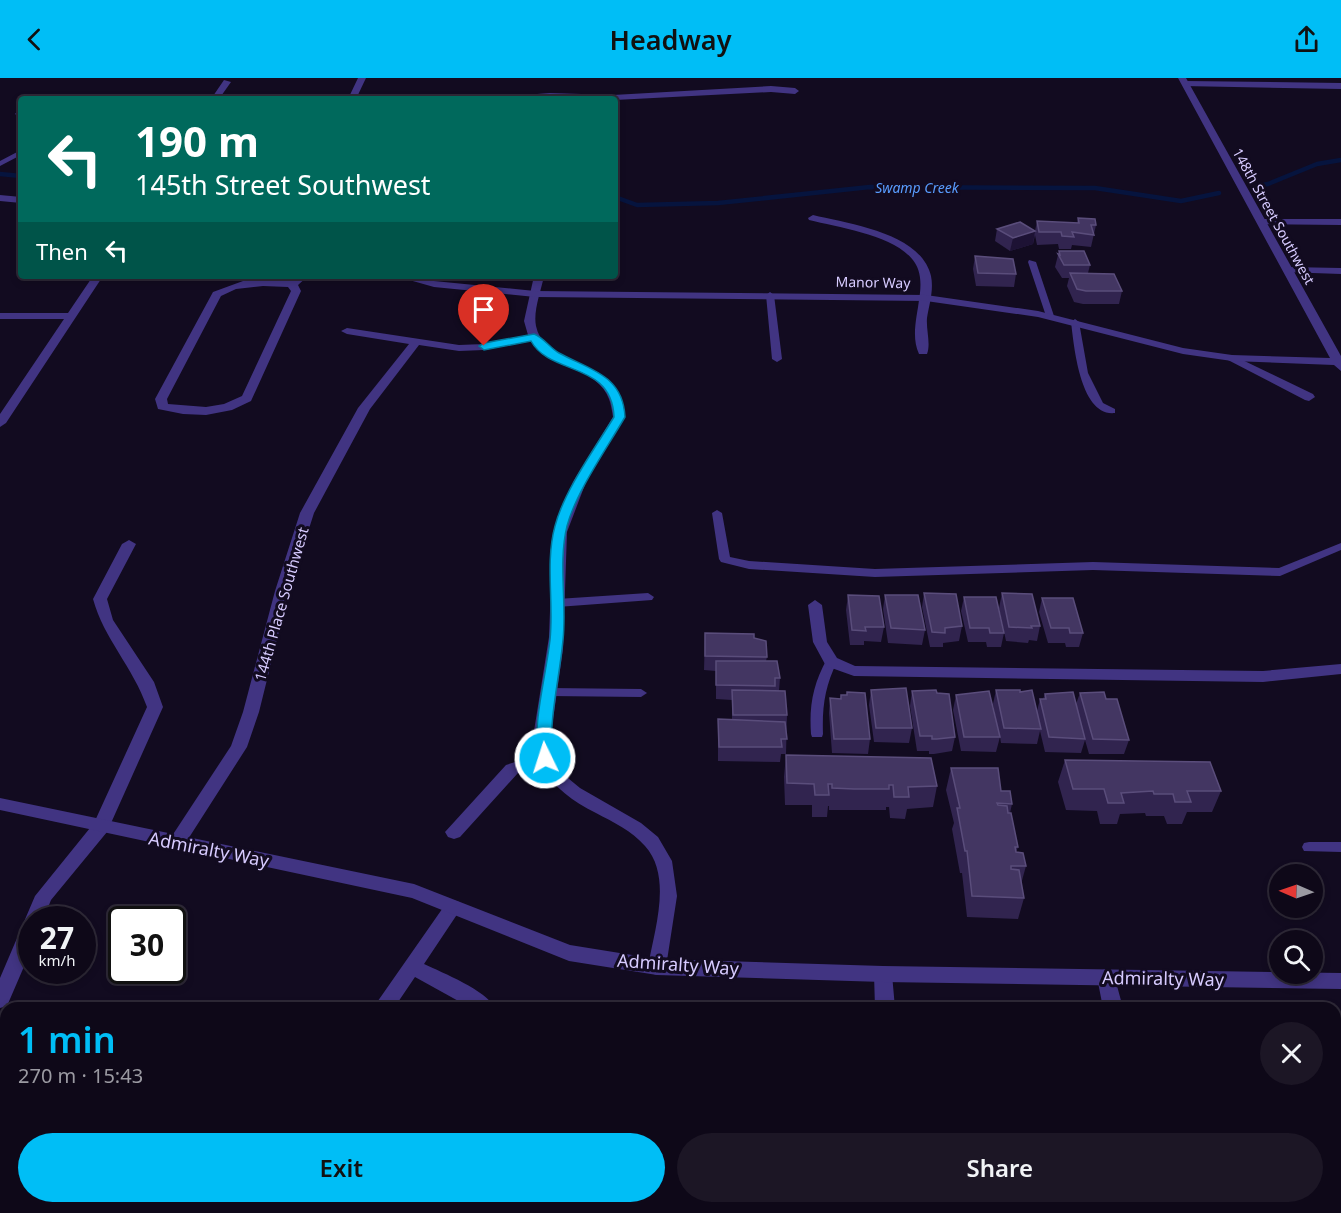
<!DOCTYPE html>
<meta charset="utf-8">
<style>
:root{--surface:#0e0818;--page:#1c1625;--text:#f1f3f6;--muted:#9b9aa2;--line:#2e2937;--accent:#00bef6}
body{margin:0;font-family:"Noto Sans",sans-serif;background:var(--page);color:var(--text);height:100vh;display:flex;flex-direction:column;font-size:22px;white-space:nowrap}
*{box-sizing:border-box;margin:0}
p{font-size:20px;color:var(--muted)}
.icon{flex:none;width:33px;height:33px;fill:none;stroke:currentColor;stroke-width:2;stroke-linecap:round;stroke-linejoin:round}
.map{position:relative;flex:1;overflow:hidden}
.sheet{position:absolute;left:0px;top:924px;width:1341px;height:212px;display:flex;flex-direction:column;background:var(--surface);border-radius:18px 18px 0 0;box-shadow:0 3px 9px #0003,0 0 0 2px var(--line)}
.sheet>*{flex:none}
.top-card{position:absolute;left:18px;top:18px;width:600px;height:183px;border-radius:6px;box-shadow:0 3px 9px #0003,0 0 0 2px var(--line);background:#00695c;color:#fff;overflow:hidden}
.needle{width:39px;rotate:272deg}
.tools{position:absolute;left:1269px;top:786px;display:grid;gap:12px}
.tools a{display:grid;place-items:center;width:54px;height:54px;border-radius:50%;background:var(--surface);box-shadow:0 3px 9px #0003,0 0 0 2px var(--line);font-size:30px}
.speed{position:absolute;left:18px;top:828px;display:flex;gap:12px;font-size:30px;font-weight:700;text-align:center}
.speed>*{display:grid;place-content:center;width:78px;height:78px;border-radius:50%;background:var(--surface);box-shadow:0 3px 9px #0003,0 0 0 2px var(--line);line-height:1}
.speed small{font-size:15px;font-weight:400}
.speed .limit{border:3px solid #111;border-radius:9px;background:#fff;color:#111}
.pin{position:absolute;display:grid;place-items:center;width:51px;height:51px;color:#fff;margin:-62px -26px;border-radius:50% 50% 50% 0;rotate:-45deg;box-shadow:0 0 6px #0007}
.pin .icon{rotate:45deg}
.me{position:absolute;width:66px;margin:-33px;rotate:356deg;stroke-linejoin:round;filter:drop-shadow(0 0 4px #0008)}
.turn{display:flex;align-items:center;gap:21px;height:126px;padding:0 18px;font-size:27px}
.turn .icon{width:78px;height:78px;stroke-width:2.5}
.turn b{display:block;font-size:42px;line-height:51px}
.then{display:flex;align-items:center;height:57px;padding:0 18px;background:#0003;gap:12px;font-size:22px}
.round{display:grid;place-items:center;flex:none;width:63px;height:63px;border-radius:32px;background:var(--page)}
.head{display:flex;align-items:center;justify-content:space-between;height:102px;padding:0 18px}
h1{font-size:36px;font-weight:600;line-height:45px;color:var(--accent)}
.primary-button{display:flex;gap:12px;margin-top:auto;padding:12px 18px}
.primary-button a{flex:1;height:69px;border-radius:36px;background:var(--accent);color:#111;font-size:24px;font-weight:600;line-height:69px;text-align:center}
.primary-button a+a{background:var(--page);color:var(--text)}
header{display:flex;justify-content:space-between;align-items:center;height:78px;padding:0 18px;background:var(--accent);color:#111;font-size:27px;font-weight:600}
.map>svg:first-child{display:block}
</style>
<header><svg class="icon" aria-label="back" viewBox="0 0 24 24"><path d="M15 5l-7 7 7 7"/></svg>Headway<svg class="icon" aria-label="share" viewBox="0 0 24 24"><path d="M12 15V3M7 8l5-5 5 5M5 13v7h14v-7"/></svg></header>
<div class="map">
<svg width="1341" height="1135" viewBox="0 0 1341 1135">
<rect width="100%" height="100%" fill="#120b20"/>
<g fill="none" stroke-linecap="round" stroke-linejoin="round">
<path stroke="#06143e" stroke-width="4.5" d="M0,96L21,98
M1257,108L1268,106L1317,86L1341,82
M615,119L637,127L718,125L870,109L1095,110L1181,123L1219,115"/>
<path fill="#413482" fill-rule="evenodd" d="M21,29V40L15,36Z
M21,72V77L0,88V83Z
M1029,182L1036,184L1054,238L1053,240L1050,241L1046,238L1028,184Z
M770,214L774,217L782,281L777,284L772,281L766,217Z
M1075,241L1079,244L1088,295L1103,325L1115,331V335C1080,339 1074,268 1071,244Z
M717,432L722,435L730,479L749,483L875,491L1093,484L1279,490L1341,465V472L1280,498L1093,492L875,499L749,491L721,484L719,481L712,435Z
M648,515L654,519L652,522L557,529L551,525L557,521Z
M831,580L837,584C825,608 822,629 823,656L822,659H812L811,656C809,628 813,606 827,581Z
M549,610L641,611L647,615L641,619L549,618L543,614Z
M1309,764H1341V774L1304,773L1302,769L1304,765Z"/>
<path fill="#413482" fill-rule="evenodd" d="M358,0H366L356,21H348Z
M224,2L231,4L219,21H211Z
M1186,3L1341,5V11L1183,8V4Z
M771,8L795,10L799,13L795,16L771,14L615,22L507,21L511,18L550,15L613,17Z
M813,137C850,146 921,155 931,198C934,212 929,227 927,240C926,252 931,266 927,276H919C911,259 917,239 919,222C921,210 922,196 915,185C897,157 840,150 809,142L808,140Z
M1262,141H1341V147L1258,146L1257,144Z
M1288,189L1341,190V196L1284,194V190Z
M93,198H103L6,345L0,349V336L64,241H0V235H68Z
M296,198H308L298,207L301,213L251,323L232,332L206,337L183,336L158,331L155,321L213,214L243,203H290ZM263,208L288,209L291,213L242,318L224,326L206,329L168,326L167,321L221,218L236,211Z
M534,198H544C541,213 533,233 536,248C542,279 587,282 608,302C619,312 622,325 625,339L586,404L567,454L563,571L550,663L553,680L563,696L580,710L641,745L658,759L672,783L677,818L666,889L664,895L657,897L650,895L648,889C654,853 673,799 645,768C632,753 613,744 596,735C572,723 555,710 541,688L518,695L460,759L454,761L448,759L445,754L506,687L536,677L534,653L549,559L553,454L573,404L613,339C612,333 611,326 609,321C599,292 551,285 531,263L484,272L459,273L419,267L370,331L314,435L289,513L259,634L247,669L183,769L177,771L171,769L168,764L231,668L243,634L275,513L300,435L358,330L409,266L347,256L341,253L347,250L459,267L484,266L528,257L524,243Z
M1232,277L1313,316L1315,319L1309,323L1305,322L1228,282V278Z
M129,462L136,466L107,521L113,542L154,604L163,629L107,754L51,822L43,842H32V870L7,928L0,930V900L35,818L94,745L147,629C133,589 104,561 93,521L122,466Z
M815,522L822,527L827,564L837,580L855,588L1263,593L1341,586V596L1263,604L854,598L826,588L813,564L808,527Z
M453,822L459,824L462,829L424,886C443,895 486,912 495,930H471L415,899L394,930H373L447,824Z
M883,888L890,890L892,896L895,930H875L874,896L876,890Z
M1106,891L1113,893L1123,930H1103L1097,899L1099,893Z
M228,1130H251L249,1135H226Z
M548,1130H570L571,1135H549Z
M794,1130H816L817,1135H795Z
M1149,1130H1171L1172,1135H1150Z"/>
<path fill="#413482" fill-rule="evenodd" d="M1178,0H1186L1341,278V293L1334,287L1232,283L1183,276L1038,239L926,223L535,219L434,209L395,198H414L434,203L535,213L926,217L1038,233L1183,270L1232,277L1330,280Z
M0,117L21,119V125L0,123Z
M0,720L414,806L570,867L657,881L883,888L1341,895V911L883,904L657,897L569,883L412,820L0,732Z"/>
</g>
<path fill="#31244f" d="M1078,140L1096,147L1091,169L1072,167L1071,171H1059L1058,166L1037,167L1035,157L1033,166L1010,173L995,163L997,151L1035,153L1037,143L1077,145Z
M1059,173L1090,187L1088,195L1122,213L1119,226H1083L1074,224L1067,208L1069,200H1062L1055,189Z
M975,178L1016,196L1014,209L976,208L973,191Z
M924,515L962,548L959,563L943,565V569H930L922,529Z
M1002,515L1040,548L1037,563L1029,562L1028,565L1006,563L999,530Z
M848,517L884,549L881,564L864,563V567H850L846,532Z
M885,517L925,552L922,567L888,565L883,531Z
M964,519L1004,555L1001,569H987L986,564H968L961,533Z
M1042,520L1083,555L1079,569H1066L1065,565H1048L1039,534Z
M705,555L754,560L767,579L766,583L780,600L779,613L787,637L786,676H781L780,684L718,683V641L732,642V622L716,621V593L704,592Z
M871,612L912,650L909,665L874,664L869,627Z
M996,612L1020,614L1037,633L1040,621H1043L1045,616L1076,626L1080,615L1106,621L1129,662L1124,676H1089L1085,662L1081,675L1045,674L1040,653L1037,666L1001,665L1000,659L996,674L961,673L953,632L956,617L998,653L993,626Z
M912,613L955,659L952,673L934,676H929V673H917L910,628Z
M841,617L870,661L868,676L832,675L829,635L830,620L840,621Z
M786,677L937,708L933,729L907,731L905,741L890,740L889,729H886V732H829V728H828L827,739H812V727H785L784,699Z
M1065,682L1221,713L1212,734H1187L1182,746H1167L1164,738H1146L1145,735L1120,736L1117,746H1100L1097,733L1066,732L1058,704Z
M951,690L1001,713L1012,726L1010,735L1018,769L1016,774L1026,788L1021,806L1024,820L1018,841L967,839L962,795H960L952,751L954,745L946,712Z
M43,1130H138L142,1135H41Z"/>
<path fill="#1d1234" d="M1035,153L1033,166L1010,173L1013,160Z
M109,1130H115L118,1135H107Z
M127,1130H138L142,1135H130Z
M327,1130H340L342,1135H325Z
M495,1130H500V1135H495Z"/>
<path fill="#433662" stroke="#5a4d7b" stroke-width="1.5" d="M1078,140L1095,141L1096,147H1091L1094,157L1072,154L1074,159L1062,158L1061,154H1039L1037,143L1079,145Z
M1020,144L1035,153L1013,160L997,151Z
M1059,173H1084L1090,187H1064L1058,176L1060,177Z
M975,178L1013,181L1016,196L978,195Z
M1070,195L1114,196L1122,213H1086L1077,211Z
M924,515L956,516L962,548L945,550V555L932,554Z
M1002,515L1032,516L1040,548H1031L1032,550L1009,549Z
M848,517L879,518L884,549H865L866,553L852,552Z
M885,517H918L925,552L891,550Z
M964,519H996L1004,555H990L989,550H970Z
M1042,520H1073L1083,555H1070L1069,550H1051Z
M705,555L754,556V560L766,563L767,579L705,578Z
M716,583H777L780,600H775V608L716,607Z
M906,610L912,650H876L871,612Z
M732,612L785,613L787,637H733Z
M936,612L937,615L949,616L955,659L937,661H932V658H920L912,613Z
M996,612H1020V614L1032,612L1041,651L1004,650Z
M989,613L1000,659H964L956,617Z
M847,614L865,615L870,661H834L830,620L841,621V617H847Z
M1073,614L1085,661L1049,659L1040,621H1046L1045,616Z
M1104,614L1106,621H1117L1129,662L1093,661L1080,615Z
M718,641L785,644L787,661H781L782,669H719Z
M786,677L931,680L937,708L908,709L909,719H894L893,707H889V711H854L832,710V706H828L829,717H815L814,706L787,705Z
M1065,682L1210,684L1221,713H1187L1191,724H1175L1173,716H1154L1153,713L1121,715L1124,725H1108L1104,711H1073Z
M951,690H998L1001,713H1010L1012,726L997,725L998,727L1007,728L1008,735H1011L1018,769H1015L1016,774L1023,775L1026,788H1011V791L1019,792L1024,820L972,818L967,773H965L957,730H960Z
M43,1130H109L107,1135H41Z
M248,1130H327L325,1135H246Z
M433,1130H495V1135H432Z
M865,1130H931L932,1135H866Z"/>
<path fill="#00bef6" stroke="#007ca0" stroke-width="1.5" d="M534,256C543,259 550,270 559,275C590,292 623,297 625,339C607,370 576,414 567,448C558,485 567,525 563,562C559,604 549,638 552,680L550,684H539L537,680C534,637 545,604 550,562C554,525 545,484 555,448C564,413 595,370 614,339C612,283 550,298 531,263L484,272L479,268L484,265Z"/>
<g text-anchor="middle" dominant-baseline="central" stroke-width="6" stroke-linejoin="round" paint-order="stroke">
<g font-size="14" font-style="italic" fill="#599dff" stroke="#120b20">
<text x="917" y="109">Swamp Creek</text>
</g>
<g font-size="14" fill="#d7cbff" stroke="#120b20">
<text transform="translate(1274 138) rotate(61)">148th Street Southwest</text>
<text transform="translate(873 204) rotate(1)">Manor Way</text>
</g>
<g font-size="15" fill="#d7cbff" stroke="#120b20">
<text transform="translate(281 526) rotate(-74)">144th Place Southwest</text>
</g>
<g font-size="18" fill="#d7cbff" stroke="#120b20">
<text transform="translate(209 771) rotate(11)">Admiralty Way</text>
<text transform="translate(678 886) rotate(4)">Admiralty Way</text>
<text transform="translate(1163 900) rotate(1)">Admiralty Way</text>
</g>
</g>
</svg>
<div class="tools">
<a><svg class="needle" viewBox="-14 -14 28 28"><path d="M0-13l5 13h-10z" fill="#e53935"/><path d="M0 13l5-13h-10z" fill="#9b9aa2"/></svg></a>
<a><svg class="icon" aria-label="search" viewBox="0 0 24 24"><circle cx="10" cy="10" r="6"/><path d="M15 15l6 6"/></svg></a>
</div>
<div class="speed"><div>27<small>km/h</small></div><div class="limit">30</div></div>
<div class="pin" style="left:484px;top:268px;background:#d93025"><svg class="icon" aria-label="arrive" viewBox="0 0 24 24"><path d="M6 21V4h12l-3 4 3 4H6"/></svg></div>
<svg class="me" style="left:545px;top:680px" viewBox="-20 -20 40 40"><circle r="17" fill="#00bef6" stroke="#fff" stroke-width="3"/><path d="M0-11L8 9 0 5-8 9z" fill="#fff"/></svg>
<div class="top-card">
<div class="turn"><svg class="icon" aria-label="left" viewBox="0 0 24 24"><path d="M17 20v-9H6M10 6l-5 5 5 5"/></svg><div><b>190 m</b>145th Street Southwest</div></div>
<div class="then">Then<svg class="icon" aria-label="left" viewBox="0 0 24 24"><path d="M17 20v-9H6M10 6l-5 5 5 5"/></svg></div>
</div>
<section class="sheet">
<div class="head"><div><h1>1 min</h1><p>270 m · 15:43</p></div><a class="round"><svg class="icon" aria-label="close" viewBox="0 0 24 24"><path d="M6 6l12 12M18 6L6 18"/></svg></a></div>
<div class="primary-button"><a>Exit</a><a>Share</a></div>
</section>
</div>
